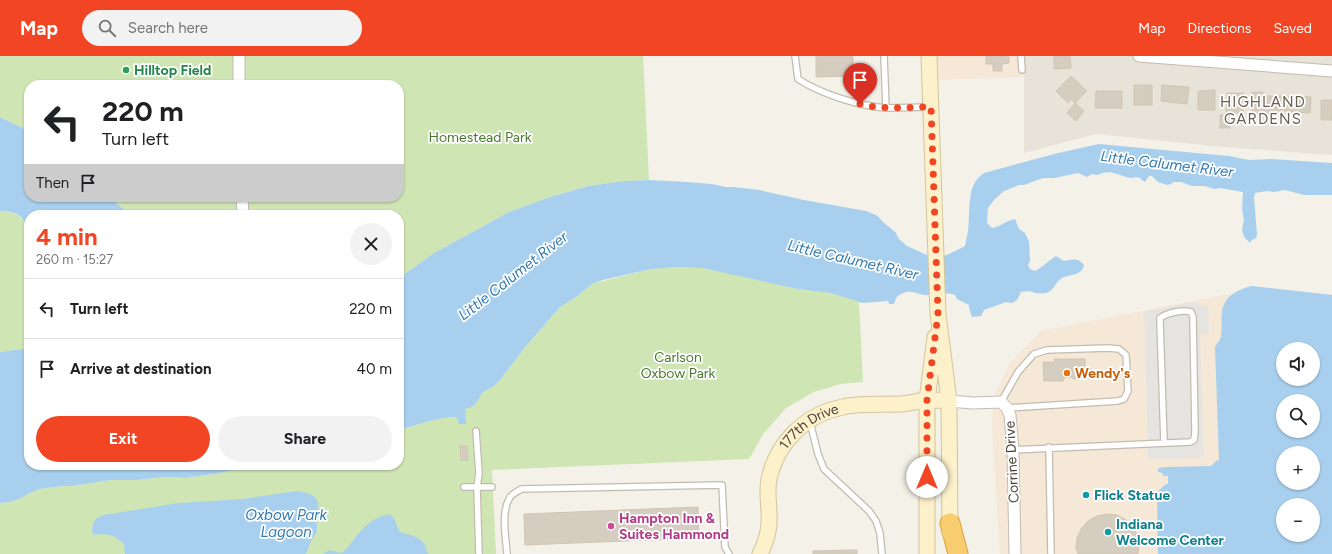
<!DOCTYPE html>
<meta charset="utf-8">
<style>
:root{--surface:#fff;--page:#f2f2f2;--text:#202124;--muted:#757577;--line:#e0e0e0;--accent:#f24523}
body{margin:0;font-family:Figtree,sans-serif;background:var(--page);color:var(--text);height:100vh;display:flex;flex-direction:column;font-size:15px;white-space:nowrap}
*{box-sizing:border-box;margin:0}
p{font-size:13px;color:var(--muted)}
.icon{flex:none;width:22px;height:22px;fill:none;stroke:currentColor;stroke-width:2;stroke-linecap:round;stroke-linejoin:round}
.map{position:relative;flex:1;overflow:hidden}
.sheet{position:absolute;left:24px;top:154px;width:380px;height:260px;display:flex;flex-direction:column;background:var(--surface);border-radius:16px;box-shadow:0 1px 3px #0004}
.sheet>*{flex:none}
.banner{position:absolute;left:24px;top:24px;width:380px;height:122px;border-radius:16px;box-shadow:0 1px 3px #0004;background:#fff;color:var(--text);overflow:hidden}
.fabs{position:absolute;left:1276px;top:286px;display:grid;gap:8px}
.fabs a{display:grid;place-items:center;width:44px;height:44px;border-radius:50%;background:var(--surface);box-shadow:0 1px 3px #0004;font-size:20px}
.pin{position:absolute;display:grid;place-items:center;width:34px;height:34px;color:#fff;margin:-41px -17px;border-radius:50% 50% 50% 0;rotate:-45deg;box-shadow:0 0 4px #0007}
.pin .icon{rotate:45deg}
.me{position:absolute;width:44px;margin:-22px;rotate:0deg;stroke-linejoin:round;filter:drop-shadow(0 0 3px #0008)}
.turn{display:flex;align-items:center;gap:14px;height:84px;padding:0 12px;font-size:18px}
.turn .icon{width:52px;height:52px;stroke-width:2.5}
.turn b{display:block;font-size:28px;line-height:34px}
.then{display:flex;align-items:center;height:38px;padding:0 12px;background:#0003;gap:8px;font-size:15px}
.round{display:grid;place-items:center;flex:none;width:42px;height:42px;border-radius:21px;background:var(--page)}
.summary{display:flex;align-items:center;justify-content:space-between;height:68px;padding:0 12px}
h1{font-size:24px;font-weight:700;line-height:30px;color:var(--accent)}
.button{display:flex;gap:8px;margin-top:auto;padding:8px 12px}
.button a{flex:1;height:46px;border-radius:24px;background:var(--accent);color:#fff;font-size:16px;font-weight:700;line-height:46px;text-align:center}
.button a+a{background:var(--page);color:var(--text)}
ul{padding:0;list-style:none}
li{display:flex;align-items:center;gap:12px;height:60px;padding:0 12px;border-top:1px solid var(--line)}
li div{flex:1}
li b{display:block;font-size:15px}
li em{font-style:normal}
header{display:flex;align-items:center;gap:24px;box-sizing:border-box;height:56px;padding:0 20px;background:var(--accent);color:#fff}
header strong{font-size:19px}
nav{display:flex;gap:22px;margin-inline-start:auto;font-size:14px}
.search{width:280px;height:36px;background:var(--page);display:flex;align-items:center;gap:10px;box-sizing:border-box;padding:0 14px;border-radius:22px;color:var(--muted);font-size:15px}
.map>svg:first-child{display:block}
</style>
<header>
<strong>Map</strong>
<div class="search"><svg class="icon" aria-label="search" viewBox="0 0 24 24"><circle cx="10" cy="10" r="6"/><path d="M15 15l6 6"/></svg>Search here</div>
<nav><a>Map</a><a>Directions</a><a>Saved</a></nav>
</header>
<div class="map">
<svg width="1332" height="498" viewBox="0 0 1332 498">
<rect width="100%" height="100%" fill="#f4f1e9"/>
<path fill="#e8e3d8" d="M1024,0H1332V99L1223,91L1096,78L1024,97Z"/>
<path fill="#f5e8d6" d="M933,0H1024V21L934,24Z
M1233,237L1238,407L1167,498H1000L992,371L993,342L1010,307L1041,275Z"/>
<path fill="#cfe6b4" d="M0,0H643L649,124L624,125L588,130L547,142L509,156L434,197L399,222V159H129L124,153L108,141H399V29H29V75L0,61Z
M2,154C8,156 17,157 21,162C25,166 24,169 29,173V292L0,296V155Z
M678,211L702,212L724,216L798,233L831,237L859,246L863,326L841,328L814,336L786,352L764,377L749,403L492,414L496,498H0V447L10,446L22,442L28,438L39,433L63,430H73L111,424H137L165,421L185,422L214,418L250,411L272,409H399V374C410,371 448,358 457,362L458,366L465,358V353L483,336L494,330L501,323L522,295L560,251L576,241L592,228L650,213Z"/>
<path fill="#e6e4e1" d="M1197,245L1198,248L1201,250H1208L1209,278H1200L1204,400L1202,402L1148,403L1145,274L1143,256Z"/>
<path fill="#a8d0ee" fill-rule="evenodd" d="M0,61L29,75V141H108L124,153L129,159H29V173C24,170 25,167 22,162C18,157 6,154 0,155Z
M1099,88L1229,100L1249,104L1271,103L1332,107V139H1304L1285,134L1274,136L1267,135L1255,137L1254,141L1257,179L1256,182L1252,184L1250,187L1244,181L1242,174L1244,163L1242,154L1243,136L1220,132L1214,133L1205,130H1192L1181,126H1174L1171,128L1167,129L1158,126L1152,120H1149L1145,126L1138,121L1130,122L1110,116L1102,117L1098,119L1092,118L1087,121L1078,117L1054,122H1043L1024,129H1019L1004,135L995,143L988,152L987,167L992,172C1001,171 1006,164 1015,163L1019,173L1025,177L1029,186L1030,205L1028,209L1030,213L1035,215C1043,211 1048,205 1056,200L1064,205C1072,204 1077,201 1084,209C1082,220 1070,218 1062,222C1055,226 1054,235 1046,237C1037,239 1030,233 1021,236L1017,244L1012,247L1006,246L984,254L981,260L972,261L969,252V249L957,243L955,239C942,235 929,241 920,238C914,236 908,234 901,238C897,239 895,244 894,248H889L888,245L862,247L831,237L798,233L702,212L678,211L651,213L603,224L592,228L576,241L560,251L522,295L501,323L494,330L483,336L477,346L472,351L465,353L466,368H459L457,362C448,358 410,371 399,374V222L434,197L509,156L547,142L588,130L624,125L649,124L687,126L712,128L726,131H734L759,134L804,144L866,155L878,160L882,165L896,177L899,183L907,190L929,200L947,199L965,190C966,185 967,180 968,175C971,156 965,129 984,117L1058,97Z
M1252,230L1332,239V498H1158L1157,436L1166,428H1168V420H1164L1162,417L1157,415L1159,412L1166,411L1211,410L1216,405L1219,404L1215,291C1217,287 1220,285 1221,280C1222,272 1221,263 1222,255C1225,239 1239,233 1252,230ZM1283,293H1313V323H1283ZM1283,345H1313V375H1283ZM1283,397H1313V427H1283ZM1283,449H1313V479H1283Z
M29,292V409H272L250,411L214,418L185,422L165,421L137,424H111L73,430H63L39,433L28,438L22,442L10,446L0,447V296Z
M297,435C317,438 321,443 317,462C316,467 318,474 316,478C315,480 313,481 312,483C310,488 308,493 306,498H125L124,488L115,481L110,479L102,478L94,479L92,475C93,465 94,463 103,459L179,447L242,443Z
M390,458C396,463 396,469 400,476C415,481 424,480 428,498H323L330,494L341,497C348,493 350,489 354,483C364,470 373,461 390,458Z"/>
<path fill="#d5cdbf" stroke="#d0c5b3" d="M816,0H853V20L816,21Z
M986,0H1009V7L1002,8V15H993V8H986Z
M1054,0H1070L1071,12L1054,13Z
M1071,20L1087,35L1075,47L1071,43L1068,47L1056,35Z
M1134,29H1152V49H1134Z
M1162,29L1189,31L1187,48L1161,45Z
M1215,34V54H1198V35Z
M1096,35H1122V52H1095Z
M1252,36H1263V40H1282V58H1252Z
M1227,37H1244L1243,57H1226Z
M1285,40L1311,41L1310,57L1284,55Z
M1321,44H1332V64H1321Z
M1075,47L1084,55L1076,65L1067,57Z
M1220,59H1230V72H1220Z
M1054,303H1085V313L1091,312V322L1073,323L1072,321L1064,322L1063,325H1044L1043,306H1055Z
M460,390H467L468,404H461Z
M698,451L699,482L525,489L524,458Z
M1107,458L1117,459L1126,464L1133,471L1138,480L1139,489L1138,498H1078L1076,492L1077,482L1081,473L1088,465L1097,460Z
M857,494V498H813V495Z"/>
<g fill="none" stroke-linecap="round" stroke-linejoin="round">
<defs>
<path id="lane" d="M795,0L798,23C821,38 859,50 886,52
M884,0L886,52L930,51
M1021,0L1022,14
M1001,346L1018,316L1034,298L1047,294L1108,292L1119,293L1126,299L1128,335L1124,343L1118,345L1007,352
M810,366L818,398L824,413L869,455L876,465L880,477L882,498
M476,375L479,417L477,431L479,498
M1049,391L1051,498
M1013,394L1190,386L1194,384L1195,376L1193,261L1191,256C1183,253 1167,257 1160,262V266L1164,387
M464,431H492
M507,498C506,483 501,457 509,443C511,438 517,436 521,433L722,429L725,491L729,498"/>
<path id="street" d="M239,0V29
M1139,0L1332,15
M242,141L243,159
M949,345L973,347L1001,346L1007,352L1010,359L1013,394L1015,498"/>
<g id="secondary">
<path d="M929,0L938,258L949,345L950,477"/>
<path id="s1" d="M760,498C765,488 769,477 769,466C770,452 766,437 769,423C777,387 805,358 843,351C858,347 881,349 897,348C908,348 917,345 927,344C934,344 942,344 949,345"/>
<path d="M927,498V344L935,281"/>
</g>
<path id="highway" d="M950,467L958,498"/>
</defs>
<use href="#lane" stroke="#c2bcaf" stroke-width="8"/>
<use href="#street" stroke="#c2bcaf" stroke-width="13"/>
<use href="#secondary" stroke="#d2c59a" stroke-width="17"/>
<use href="#highway" stroke="#d8a240" stroke-width="21"/>
<use href="#lane" stroke="#fff" stroke-width="5.5"/>
<use href="#street" stroke="#fff" stroke-width="11"/>
<use href="#secondary" stroke="#fdf1cb" stroke-width="15"/>
<use href="#highway" stroke="#f8cd70" stroke-width="19"/>
</g>
<g fill="none" stroke-linecap="round" stroke-linejoin="round">
<path stroke="#f24523" stroke-width="7" stroke-dasharray="0 12.6" d="M860,48C883,54 907,51 931,51L938,258L927,344V421"/>
</g>
<circle fill="#2e9e5b" stroke="#fff" stroke-width="1.5" cx="126" cy="14" r="4"/>
<circle fill="#e8710a" stroke="#fff" stroke-width="1.5" cx="1067" cy="317" r="4"/>
<g fill="#0f9aa8" stroke="#fff" stroke-width="1.5">
<circle cx="1086" cy="439" r="4"/>
<circle cx="1108" cy="476" r="4"/>
</g>
<circle fill="#d1479c" stroke="#fff" stroke-width="1.5" cx="611" cy="470" r="4"/>
<g text-anchor="middle" dominant-baseline="central" stroke-width="3.5" stroke-linejoin="round" paint-order="stroke">
<g font-size="14" font-weight="bold" fill="#27864d" stroke="#fff" text-anchor="start">
<text x="134" y="14">Hilltop Field</text>
</g>
<g font-size="14" fill="#48782d" stroke="#fff">
<text x="480" y="81">Homestead Park</text>
<text x="678" y="301">Carlson<tspan x="678" dy="16">Oxbow Park</tspan></text>
</g>
<g font-size="14" font-weight="bold" fill="#c56008" stroke="#fff" text-anchor="start">
<text x="1075" y="317">Wendy's</text>
</g>
<g font-size="14" fill="#484238" stroke="#fff">
<text stroke="none"><textPath href="#s1" startOffset="146">177th Drive</textPath></text>
<text transform="translate(1012 406) rotate(-93)">Corrine Drive</text>
</g>
<g font-size="14" font-weight="bold" fill="#0d838f" stroke="#fff" text-anchor="start">
<text x="1094" y="439">Flick Statue</text>
<text x="1116" y="468">Indiana<tspan x="1116" dy="16">Welcome Center</tspan></text>
</g>
<g font-size="14" font-weight="bold" fill="#b23c85" stroke="#fff" text-anchor="start">
<text x="619" y="462">Hampton Inn &amp;<tspan x="619" dy="16">Suites Hammond</tspan></text>
</g>
<g font-size="15" letter-spacing="1" fill="#6a604f" stroke="#fff">
<text x="1263" y="46">HIGHLAND<tspan x="1263" dy="17">GARDENS</tspan></text>
</g>
<g font-size="15" font-style="italic" fill="#347ab0" stroke="#fff">
<text transform="translate(1167 108) rotate(7)">Little Calumet River</text>
<text transform="translate(853 204) rotate(13)">Little Calumet River</text>
<text transform="translate(513 220) rotate(-38)">Little Calumet River</text>
<text x="286" y="459">Oxbow Park<tspan x="286" dy="17">Lagoon</tspan></text>
</g>
</g>
</svg>
<div class="fabs">
<a><svg class="icon" aria-label="sound" viewBox="0 0 24 24"><path d="M4 9h4l5-4v14l-5-4H4zM17 9q2 3 0 6"/></svg></a>
<a><svg class="icon" aria-label="search" viewBox="0 0 24 24"><circle cx="10" cy="10" r="6"/><path d="M15 15l6 6"/></svg></a>
<a>+</a>
<a>−</a>
</div>
<div class="pin" style="left:860px;top:48px;background:#d93025"><svg class="icon" aria-label="arrive" viewBox="0 0 24 24"><path d="M6 21V4h12l-3 4 3 4H6"/></svg></div>
<svg class="me" style="left:927px;top:421px" viewBox="-20 -20 40 40"><circle r="19" fill="#fff"/><path d="M0-13L10 11 0 6-10 11z" fill="#f24523"/></svg>
<div class="banner">
<div class="turn"><svg class="icon" aria-label="left" viewBox="0 0 24 24"><path d="M17 20v-9H6M10 6l-5 5 5 5"/></svg><div><b>220 m</b>Turn left</div></div>
<div class="then">Then<svg class="icon" aria-label="arrive" viewBox="0 0 24 24"><path d="M6 21V4h12l-3 4 3 4H6"/></svg></div>
</div>
<section class="sheet">
<div class="summary"><div><h1>4 min</h1><p>260 m · 15:27</p></div><a class="round"><svg class="icon" aria-label="close" viewBox="0 0 24 24"><path d="M6 6l12 12M18 6L6 18"/></svg></a></div>
<ul>
<li><svg class="icon" aria-label="left" viewBox="0 0 24 24"><path d="M17 20v-9H6M10 6l-5 5 5 5"/></svg><div><b>Turn left</b></div><em>220 m</em></li>
<li><svg class="icon" aria-label="arrive" viewBox="0 0 24 24"><path d="M6 21V4h12l-3 4 3 4H6"/></svg><div><b>Arrive at destination</b></div><em>40 m</em></li>
</ul>
<div class="button"><a>Exit</a><a>Share</a></div>
</section>
</div>
